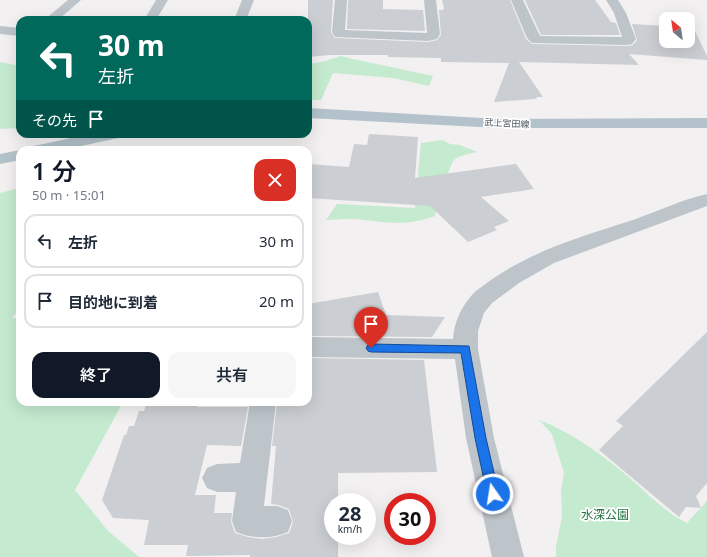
<!DOCTYPE html>
<html lang="ja">
<meta charset="utf-8">
<style>
:root{--surface:#fff;--page:#f6f6f7;--text:#1f2937;--muted:#747a83;--line:#e0e1e3;--accent:#111827}
body{margin:0;font-family:"Noto Sans","Noto Sans JP",sans-serif;background:var(--page);color:var(--text);height:100vh;display:flex;flex-direction:column;font-size:15px;white-space:nowrap}
*{box-sizing:border-box;margin:0}
p{font-size:13px;color:var(--muted)}
.icon{flex:none;width:22px;height:22px;fill:none;stroke:currentColor;stroke-width:2;stroke-linecap:round;stroke-linejoin:round}
.map{position:relative;flex:1;overflow:hidden}
.panel{position:absolute;left:16px;top:146px;width:296px;height:260px;display:flex;flex-direction:column;background:var(--surface);border-radius:12px;box-shadow:0 4px 16px #0002}
.panel>*{flex:none}
.hud{position:absolute;left:16px;top:16px;width:296px;height:122px;border-radius:12px;box-shadow:0 4px 16px #0002;background:#00695c;color:#fff;overflow:hidden}
.needle{width:26px;rotate:331deg}
.tools{position:absolute;left:659px;top:12px;display:grid;gap:8px}
.tools a{display:grid;place-items:center;width:36px;height:36px;border-radius:8px;background:var(--surface);box-shadow:0 4px 16px #0002;font-size:20px}
.speed{position:absolute;left:324px;top:493px;display:flex;gap:8px;font-size:20px;font-weight:700;text-align:center}
.speed>*{display:grid;place-content:center;width:52px;height:52px;border-radius:50%;background:var(--surface);box-shadow:0 4px 16px #0002;line-height:1}
.speed small{font-size:10px;font-weight:400}
.speed .limit{border:6px solid #d22;background:#fff;color:#111}
.pin{position:absolute;display:grid;place-items:center;width:34px;height:34px;color:#fff;margin:-41px -17px;border-radius:50% 50% 50% 0;rotate:-45deg;box-shadow:0 0 4px #0007}
.pin .icon{rotate:45deg}
.me{position:absolute;width:44px;margin:-22px;rotate:347deg;stroke-linejoin:round;filter:drop-shadow(0 0 3px #0008)}
.turn{display:flex;align-items:center;gap:14px;height:84px;padding:0 16px;font-size:18px}
.turn .icon{width:52px;height:52px;stroke-width:2.5}
.turn b{display:block;font-size:28px;line-height:34px}
.then{display:flex;align-items:center;height:38px;padding:0 16px;background:#0003;gap:8px;font-size:15px}
.round{display:grid;place-items:center;flex:none;width:42px;height:42px;border-radius:12px;background:var(--page)}
.headline{display:flex;align-items:center;justify-content:space-between;height:68px;padding:0 16px}
h1{font-size:24px;font-weight:600;line-height:30px;color:var(--accent)}
.primary-button{display:flex;gap:8px;margin-top:auto;padding:8px 16px}
.primary-button a{flex:1;height:46px;border-radius:12px;background:var(--accent);color:#fff;font-size:16px;font-weight:600;line-height:46px;text-align:center}
.primary-button a+a{background:var(--page);color:var(--text)}
ul{padding:0;list-style:none}
li{display:flex;align-items:center;gap:12px;height:54px;margin:0 8px 6px;padding:0 8px;border:2px solid var(--line);border-radius:12px}
li div{flex:1}
li b{display:block;font-size:15px}
li em{font-style:normal}
.map>svg:first-child{display:block}
</style>
<div class="map">
<svg width="707" height="557" viewBox="0 0 707 557">
<rect width="100%" height="100%" fill="#f2f0f0"/>
<path fill="#c4eacf" d="M341,56L353,59L433,76L429,86L393,78L333,73L321,100H308V64L322,62Z
M0,62L20,66V128L0,129Z
M442,140L450,144L460,145L477,152C470,154 459,155 454,160C450,163 437,208 435,216C404,227 386,222 355,219C345,218 335,220 326,220L337,204L415,208L421,143Z
M20,188V307L12,318L20,319V402H123L75,490L108,531L139,557H0V193Z
M539,420C573,433 604,456 632,480C649,495 666,513 687,523L707,501V557H556V547L562,517L561,492L564,473L552,434Z"/>
<path fill="#cbced2" d="M308,0H333L331,32L335,38L428,42L437,40L441,35L439,10H443L444,8L442,0H510L526,39L532,44L627,46L633,45L637,40L632,24L666,26V41H688V29H694L707,56V60L629,54L639,65L519,62L543,97H536L537,98L535,99L494,102L509,63L441,62V58L388,57V55H330L308,57Z
M348,0H383V9L423,10L425,31L347,29Z
M525,0H595L611,22L616,23L620,35H541Z
M369,134L418,137L415,178L516,164L534,189L481,197L509,221L494,227L497,230L468,242L430,206L308,198V164L349,167L354,144L367,145Z
M378,292L386,315L445,317L432,337L308,336V304Z
M707,332V483L696,496L701,508L686,507L679,517L599,450L623,426L616,421Z
M308,358L424,360L437,472L338,473V502H333V536H338V557H250V555L186,556L188,545H144L149,520L113,518L102,500L124,435H126L129,426H134L139,411H144L147,402H199L197,407H248L241,446L207,445L195,495H216L214,513H232L231,522L235,533L248,537L262,539L276,537L289,533L293,522L289,509L278,505L271,504L276,446H272L277,403L308,402Z"/>
<g fill="none" stroke-linecap="round" stroke-linejoin="round">
<path fill="#bdc5cb" fill-rule="evenodd" d="M68,0H81L58,20H44Z
M156,0H168L156,20H144Z
M242,0H254L246,20H234Z
M335,0H347L345,30L427,33L424,0H436L440,34L437,39L428,41L335,37L332,32Z
M511,0H523L540,36L622,37L614,13L606,0H618L626,13L636,39L632,44L627,45L532,43L527,38Z
M0,26L20,28V36L0,34Z
M707,194V206L554,263L519,283L492,303L484,313L478,331V349L494,438L524,557H492L466,438L455,359L308,357V337L453,339C454,323 461,307 472,295C477,289 485,285 491,280C534,250 583,236 633,220C658,211 681,200 707,194Z
M250,402H276L264,506H277L288,510L292,521L288,532C272,539 252,539 236,532L232,521L236,492H217L207,488L202,478L207,468L217,464L240,463Z"/>
<path fill="#b3c2cb" fill-rule="evenodd" d="M308,108L499,119L707,118V128H499L308,118Z
M89,134H120L118,138L63,150H31L34,146Z
M20,150V160L0,164V154Z"/>
</g>
<path fill="#1a73e8" stroke="#114b97" d="M371,344L469,346L486,438L499,494L498,499L493,501L489,499L487,494L475,438L461,353L371,352L368,351L366,348L368,345Z"/>
<g text-anchor="middle" dominant-baseline="central" stroke-width="3.5" stroke-linejoin="round" paint-order="stroke">
<g font-size="9" fill="#4a555b" stroke="#fff">
<text transform="translate(507 123) rotate(3)">武上宮田線</text>
</g>
<g font-size="12" fill="#237442" stroke="#fff">
<text x="605" y="514">水深公園</text>
</g>
</g>
</svg>
<div class="tools">
<a><svg class="needle" viewBox="-14 -14 28 28"><path d="M0-13l5 13h-10z" fill="#e53935"/><path d="M0 13l5-13h-10z" fill="#747a83"/></svg></a>
</div>
<div class="speed"><div>28<small>km/h</small></div><div class="limit">30</div></div>
<div class="pin" style="left:371px;top:348px;background:#d93025"><svg class="icon" aria-label="arrive" viewBox="0 0 24 24"><path d="M6 21V4h12l-3 4 3 4H6"/></svg></div>
<svg class="me" style="left:493px;top:494px" viewBox="-20 -20 40 40"><circle r="17" fill="#1a73e8" stroke="#fff" stroke-width="3"/><path d="M0-11L8 9 0 5-8 9z" fill="#fff"/></svg>
<div class="hud">
<div class="turn"><svg class="icon" aria-label="left" viewBox="0 0 24 24"><path d="M17 20v-9H6M10 6l-5 5 5 5"/></svg><div><b>30 m</b>左折</div></div>
<div class="then">その先<svg class="icon" aria-label="arrive" viewBox="0 0 24 24"><path d="M6 21V4h12l-3 4 3 4H6"/></svg></div>
</div>
<section class="panel">
<div class="headline"><div><h1>1 分</h1><p>50 m · 15:01</p></div><a class="round" style="background:#d93025;color:#fff"><svg class="icon" aria-label="close" viewBox="0 0 24 24"><path d="M6 6l12 12M18 6L6 18"/></svg></a></div>
<ul>
<li><svg class="icon" aria-label="left" viewBox="0 0 24 24"><path d="M17 20v-9H6M10 6l-5 5 5 5"/></svg><div><b>左折</b></div><em>30 m</em></li>
<li><svg class="icon" aria-label="arrive" viewBox="0 0 24 24"><path d="M6 21V4h12l-3 4 3 4H6"/></svg><div><b>目的地に到着</b></div><em>20 m</em></li>
</ul>
<div class="primary-button"><a>終了</a><a>共有</a></div>
</section>
</div>
